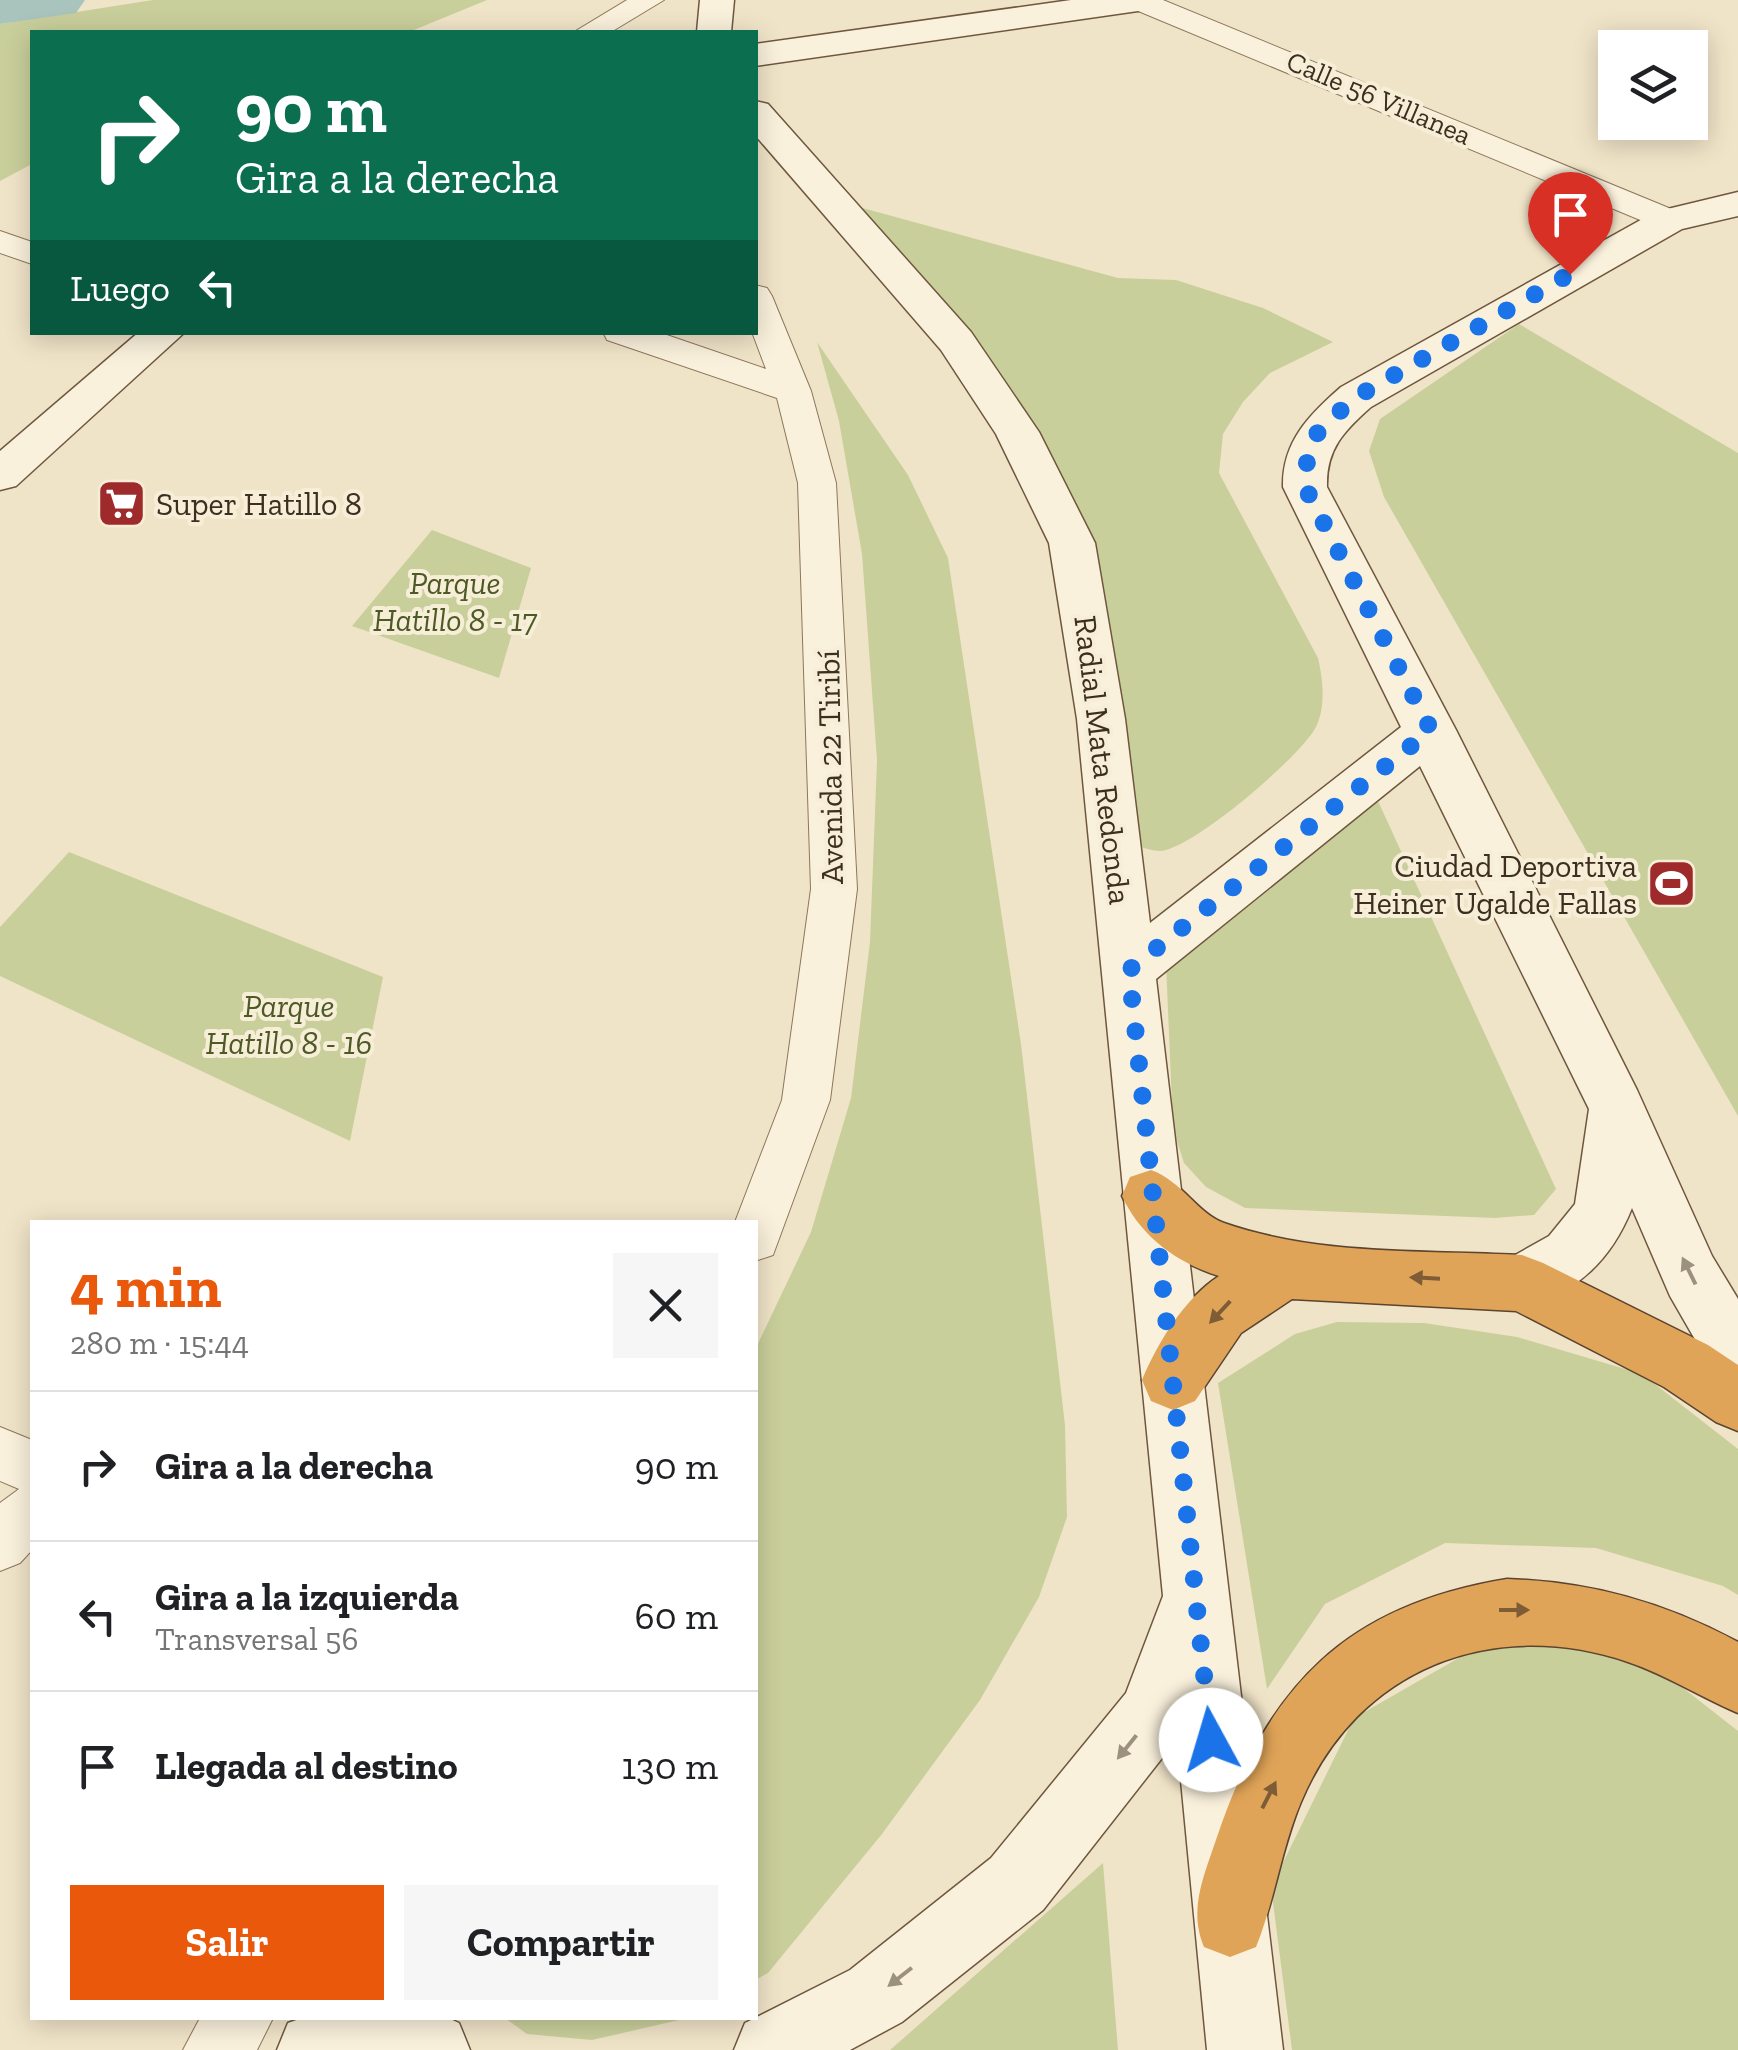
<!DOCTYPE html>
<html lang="es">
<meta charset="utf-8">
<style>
:root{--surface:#fff;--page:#f6f6f6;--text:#202124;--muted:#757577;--line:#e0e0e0;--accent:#ea580c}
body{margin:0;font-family:"Zilla Slab",serif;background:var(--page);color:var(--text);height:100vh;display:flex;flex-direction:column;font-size:38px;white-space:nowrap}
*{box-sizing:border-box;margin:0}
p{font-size:32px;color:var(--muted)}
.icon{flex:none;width:55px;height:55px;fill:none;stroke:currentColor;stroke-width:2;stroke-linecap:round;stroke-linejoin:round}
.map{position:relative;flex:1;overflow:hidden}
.panel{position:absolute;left:30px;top:1220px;width:728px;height:800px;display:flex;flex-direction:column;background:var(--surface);border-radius:0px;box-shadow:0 5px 25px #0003}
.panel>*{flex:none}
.hud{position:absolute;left:30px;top:30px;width:728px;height:305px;border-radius:0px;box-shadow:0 5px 25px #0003;background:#0b6e4f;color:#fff;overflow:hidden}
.fabs{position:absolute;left:1598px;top:30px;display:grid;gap:20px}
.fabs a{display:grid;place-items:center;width:110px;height:110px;border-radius:0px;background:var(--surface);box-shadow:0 5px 25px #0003;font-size:50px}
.pin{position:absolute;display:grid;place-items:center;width:85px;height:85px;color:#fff;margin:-102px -42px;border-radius:50% 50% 50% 0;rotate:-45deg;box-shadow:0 0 10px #0007}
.pin .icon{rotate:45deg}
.me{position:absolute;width:110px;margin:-55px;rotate:354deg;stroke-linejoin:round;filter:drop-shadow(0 0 8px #0008)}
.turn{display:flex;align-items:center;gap:35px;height:210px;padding:0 40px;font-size:45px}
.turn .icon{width:130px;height:130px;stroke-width:2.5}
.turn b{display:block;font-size:70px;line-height:85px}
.then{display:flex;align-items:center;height:95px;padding:0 40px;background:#0003;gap:20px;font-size:38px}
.round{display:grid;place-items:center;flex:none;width:105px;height:105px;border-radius:0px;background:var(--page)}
.head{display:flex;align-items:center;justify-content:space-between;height:170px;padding:0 40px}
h1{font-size:60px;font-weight:700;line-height:75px;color:var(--accent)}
.action{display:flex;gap:20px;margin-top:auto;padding:20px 40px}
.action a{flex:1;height:115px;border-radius:0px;background:var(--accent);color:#fff;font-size:40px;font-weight:700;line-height:115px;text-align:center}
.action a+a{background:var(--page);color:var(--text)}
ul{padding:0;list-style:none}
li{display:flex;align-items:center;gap:30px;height:150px;padding:0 40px;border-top:2px solid var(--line)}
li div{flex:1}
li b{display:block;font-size:38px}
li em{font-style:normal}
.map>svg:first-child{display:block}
</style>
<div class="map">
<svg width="1738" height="2050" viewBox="0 0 1738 2050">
<rect width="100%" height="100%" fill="#f0e4c8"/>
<path fill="#c9cf9b" d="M153,0H487L409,32H32V164L0,181V24Z
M848,204L1118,278L1176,280L1263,308L1333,342L1270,373L1243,402L1223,434L1219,473L1318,658C1323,679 1326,707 1316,727C1301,756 1192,850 1160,851C1151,851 1139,846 1130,844L1067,521Z
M1519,324L1738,453V1116L1384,497L1369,451L1380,419Z
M817,342L908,475L948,558L1021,1044L1065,1425L1067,1517L1039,1597L980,1700L882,1834L768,1973L755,1980V1350L811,1232L851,1098L870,942L877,760L862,554L839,421Z
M432,530L531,568L499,678L352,626Z
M1358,797L1378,801L1556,1189L1534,1215L1495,1218L1245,1208L1206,1187L1184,1163L1173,1129L1166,963Z
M69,852L383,977L350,1141L0,976V927Z
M1337,1322L1424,1323L1517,1337L1642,1374L1738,1449V1595L1723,1586L1596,1548L1445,1543L1325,1604L1267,1689L1218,1383L1295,1334Z
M1490,1640L1645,1658L1738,1731V2050H1292L1271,1887L1354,1718Z
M1103,1863L1118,2050H890Z
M505,2018H688L592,2040L527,2034Z"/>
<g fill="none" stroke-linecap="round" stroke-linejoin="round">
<path fill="#a9c4bc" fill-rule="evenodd" d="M0,0H85L76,13L0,24Z"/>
<defs>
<path id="street" d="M627,0H664L611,32H574Z
M1129,0H1163L1681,213L1686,220L1681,227H1657L1131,8Z
M0,231L32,242V264L0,253Z
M755,285L767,288L772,296L811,391L836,483L857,889L830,1100L773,1255L755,1261V1222H735L782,1100L811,889L798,483L777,398L607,340L603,332H658L766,369L752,332Z
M0,1427L32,1440V1550L20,1563L0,1571V1503L19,1489L0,1481Z
M200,2018H273L257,2050H183Z"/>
<path id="secondary" d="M700,0H734L731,32H697Z
M1071,0H1162L1157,7L1145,10L755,66V44Z
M755,101L768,104L971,332L1039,432L1095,543L1125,719L1150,923L1401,727L1283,487C1282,442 1309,415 1341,387L1655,212L1738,192V216L1682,229L1371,407C1344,431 1326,449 1327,487L1456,730L1637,1090L1712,1256L1738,1299V1384L1716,1376L1670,1296L1632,1208C1610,1263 1577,1290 1522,1311L1501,1303L1492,1283L1501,1263L1549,1236L1575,1204L1589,1109L1420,766L1156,979L1283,2050H1207L1177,1739L1043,1910L902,2022L850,2050H734L745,2023L850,1970L991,1858L1126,1693L1163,1596L1077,719L1049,543L996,434L941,350L755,135Z
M139,332H185L16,486L0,490V451Z
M302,2018H448L459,2023L470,2050H277L288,2023Z"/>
<path id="highway" d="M1151,1170C1182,1181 1198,1214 1224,1223C1319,1256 1423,1250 1522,1255L1543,1263L1708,1345L1738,1365V1431L1716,1422L1664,1387L1516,1311L1292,1299L1241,1333L1195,1401L1173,1410L1151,1401L1142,1380C1158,1342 1184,1299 1219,1276C1177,1263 1140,1236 1122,1196L1130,1177Z
M1507,1579C1591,1582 1664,1602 1738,1642V1713C1700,1697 1667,1675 1628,1662C1493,1616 1357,1668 1301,1802C1281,1849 1275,1900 1256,1947L1230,1957L1204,1947C1188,1909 1204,1876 1217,1837C1268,1685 1347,1605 1507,1579Z"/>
</defs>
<use href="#street" stroke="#8d765c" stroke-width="2"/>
<use href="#secondary" stroke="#6f573f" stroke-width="3"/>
<use href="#highway" stroke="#5b4430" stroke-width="3"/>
<use href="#street" fill="#faf1dc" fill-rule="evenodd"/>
<use href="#secondary" fill="#faf1dc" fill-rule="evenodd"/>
<use href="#highway" fill="#e0a458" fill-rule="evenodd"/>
</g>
<defs><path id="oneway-solid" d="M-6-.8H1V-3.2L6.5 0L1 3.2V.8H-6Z" transform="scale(2.5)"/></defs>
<g fill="#9c907e">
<use href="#oneway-solid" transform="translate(1689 1271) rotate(-116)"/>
<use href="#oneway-solid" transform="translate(1127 1747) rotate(129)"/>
<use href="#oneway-solid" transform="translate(900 1977) rotate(142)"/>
</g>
<g fill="#7e5d36">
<use href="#oneway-solid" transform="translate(1425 1278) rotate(-177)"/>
<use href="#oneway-solid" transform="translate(1220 1312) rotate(133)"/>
<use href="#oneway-solid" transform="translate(1514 1610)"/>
<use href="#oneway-solid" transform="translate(1269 1795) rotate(-63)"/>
</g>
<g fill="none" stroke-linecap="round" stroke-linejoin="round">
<path stroke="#1a73e8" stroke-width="18" stroke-dasharray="0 32.4" d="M1211,1740L1129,970L1431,730L1305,487L1308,449L1320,429L1356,397L1570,274"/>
</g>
<defs>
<symbol id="supermarket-square" viewBox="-11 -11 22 22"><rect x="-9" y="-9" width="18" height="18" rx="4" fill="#9e2a2b" stroke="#f7eed8"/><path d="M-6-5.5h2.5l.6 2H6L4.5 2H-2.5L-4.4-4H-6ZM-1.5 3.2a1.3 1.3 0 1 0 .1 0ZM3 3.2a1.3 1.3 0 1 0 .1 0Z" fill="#fff"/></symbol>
<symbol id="stadium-square" viewBox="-11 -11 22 22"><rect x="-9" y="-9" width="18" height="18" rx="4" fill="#9e2a2b" stroke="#f7eed8"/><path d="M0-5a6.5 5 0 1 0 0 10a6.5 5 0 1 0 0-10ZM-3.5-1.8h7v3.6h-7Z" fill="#fff"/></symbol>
</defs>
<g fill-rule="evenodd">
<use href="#supermarket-square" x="94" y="476" width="55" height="55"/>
<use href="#stadium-square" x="1644" y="856" width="55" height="55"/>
</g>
<g text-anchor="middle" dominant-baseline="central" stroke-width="8" stroke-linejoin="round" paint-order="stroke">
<g font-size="28" fill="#3d2e20" stroke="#f7eed8">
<text transform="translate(1379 98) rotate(23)">Calle 56 Villanea</text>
</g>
<g font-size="32" fill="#3d2e20" stroke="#f7eed8" text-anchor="start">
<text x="156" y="504">Super Hatillo 8</text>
<text x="1637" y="866" text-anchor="end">Ciudad Deportiva<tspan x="1637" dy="37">Heiner Ugalde Fallas</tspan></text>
</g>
<g font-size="32" font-style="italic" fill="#4d5a26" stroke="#f7eed8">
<text x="455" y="583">Parque<tspan x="455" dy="37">Hatillo 8 - 17</tspan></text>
<text x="289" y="1006">Parque<tspan x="289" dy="37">Hatillo 8 - 16</tspan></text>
</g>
<g font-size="32" fill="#3d2e20" stroke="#f7eed8">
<text transform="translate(1103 760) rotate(83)">Radial Mata Redonda</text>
<text transform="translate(830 767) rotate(-91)">Avenida 22 Tiribí</text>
</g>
</g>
</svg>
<div class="fabs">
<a><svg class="icon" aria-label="layers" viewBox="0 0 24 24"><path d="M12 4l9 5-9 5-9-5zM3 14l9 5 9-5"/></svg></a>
</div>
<div class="pin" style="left:1570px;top:274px;background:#d93025"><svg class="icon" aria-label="arrive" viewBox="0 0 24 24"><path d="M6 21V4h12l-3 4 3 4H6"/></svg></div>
<svg class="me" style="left:1211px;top:1740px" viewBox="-20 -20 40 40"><circle r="19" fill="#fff"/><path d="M0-13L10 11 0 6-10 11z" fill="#1a73e8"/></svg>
<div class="hud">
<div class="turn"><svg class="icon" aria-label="right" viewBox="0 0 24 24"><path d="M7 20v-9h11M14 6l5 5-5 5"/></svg><div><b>90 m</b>Gira a la derecha</div></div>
<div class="then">Luego<svg class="icon" aria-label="left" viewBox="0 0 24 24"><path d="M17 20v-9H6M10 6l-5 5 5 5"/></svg></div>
</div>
<section class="panel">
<div class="head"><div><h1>4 min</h1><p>280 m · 15:44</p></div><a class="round"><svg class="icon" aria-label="close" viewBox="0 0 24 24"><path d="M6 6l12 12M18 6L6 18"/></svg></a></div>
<ul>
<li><svg class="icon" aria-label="right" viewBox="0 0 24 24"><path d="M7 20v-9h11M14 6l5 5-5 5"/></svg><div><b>Gira a la derecha</b></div><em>90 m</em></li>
<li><svg class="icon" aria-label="left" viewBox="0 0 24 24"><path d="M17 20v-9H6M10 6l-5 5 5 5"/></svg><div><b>Gira a la izquierda</b><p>Transversal 56</p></div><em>60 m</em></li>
<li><svg class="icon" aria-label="arrive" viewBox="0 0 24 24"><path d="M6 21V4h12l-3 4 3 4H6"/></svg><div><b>Llegada al destino</b></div><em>130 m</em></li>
</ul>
<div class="action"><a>Salir</a><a>Compartir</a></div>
</section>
</div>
